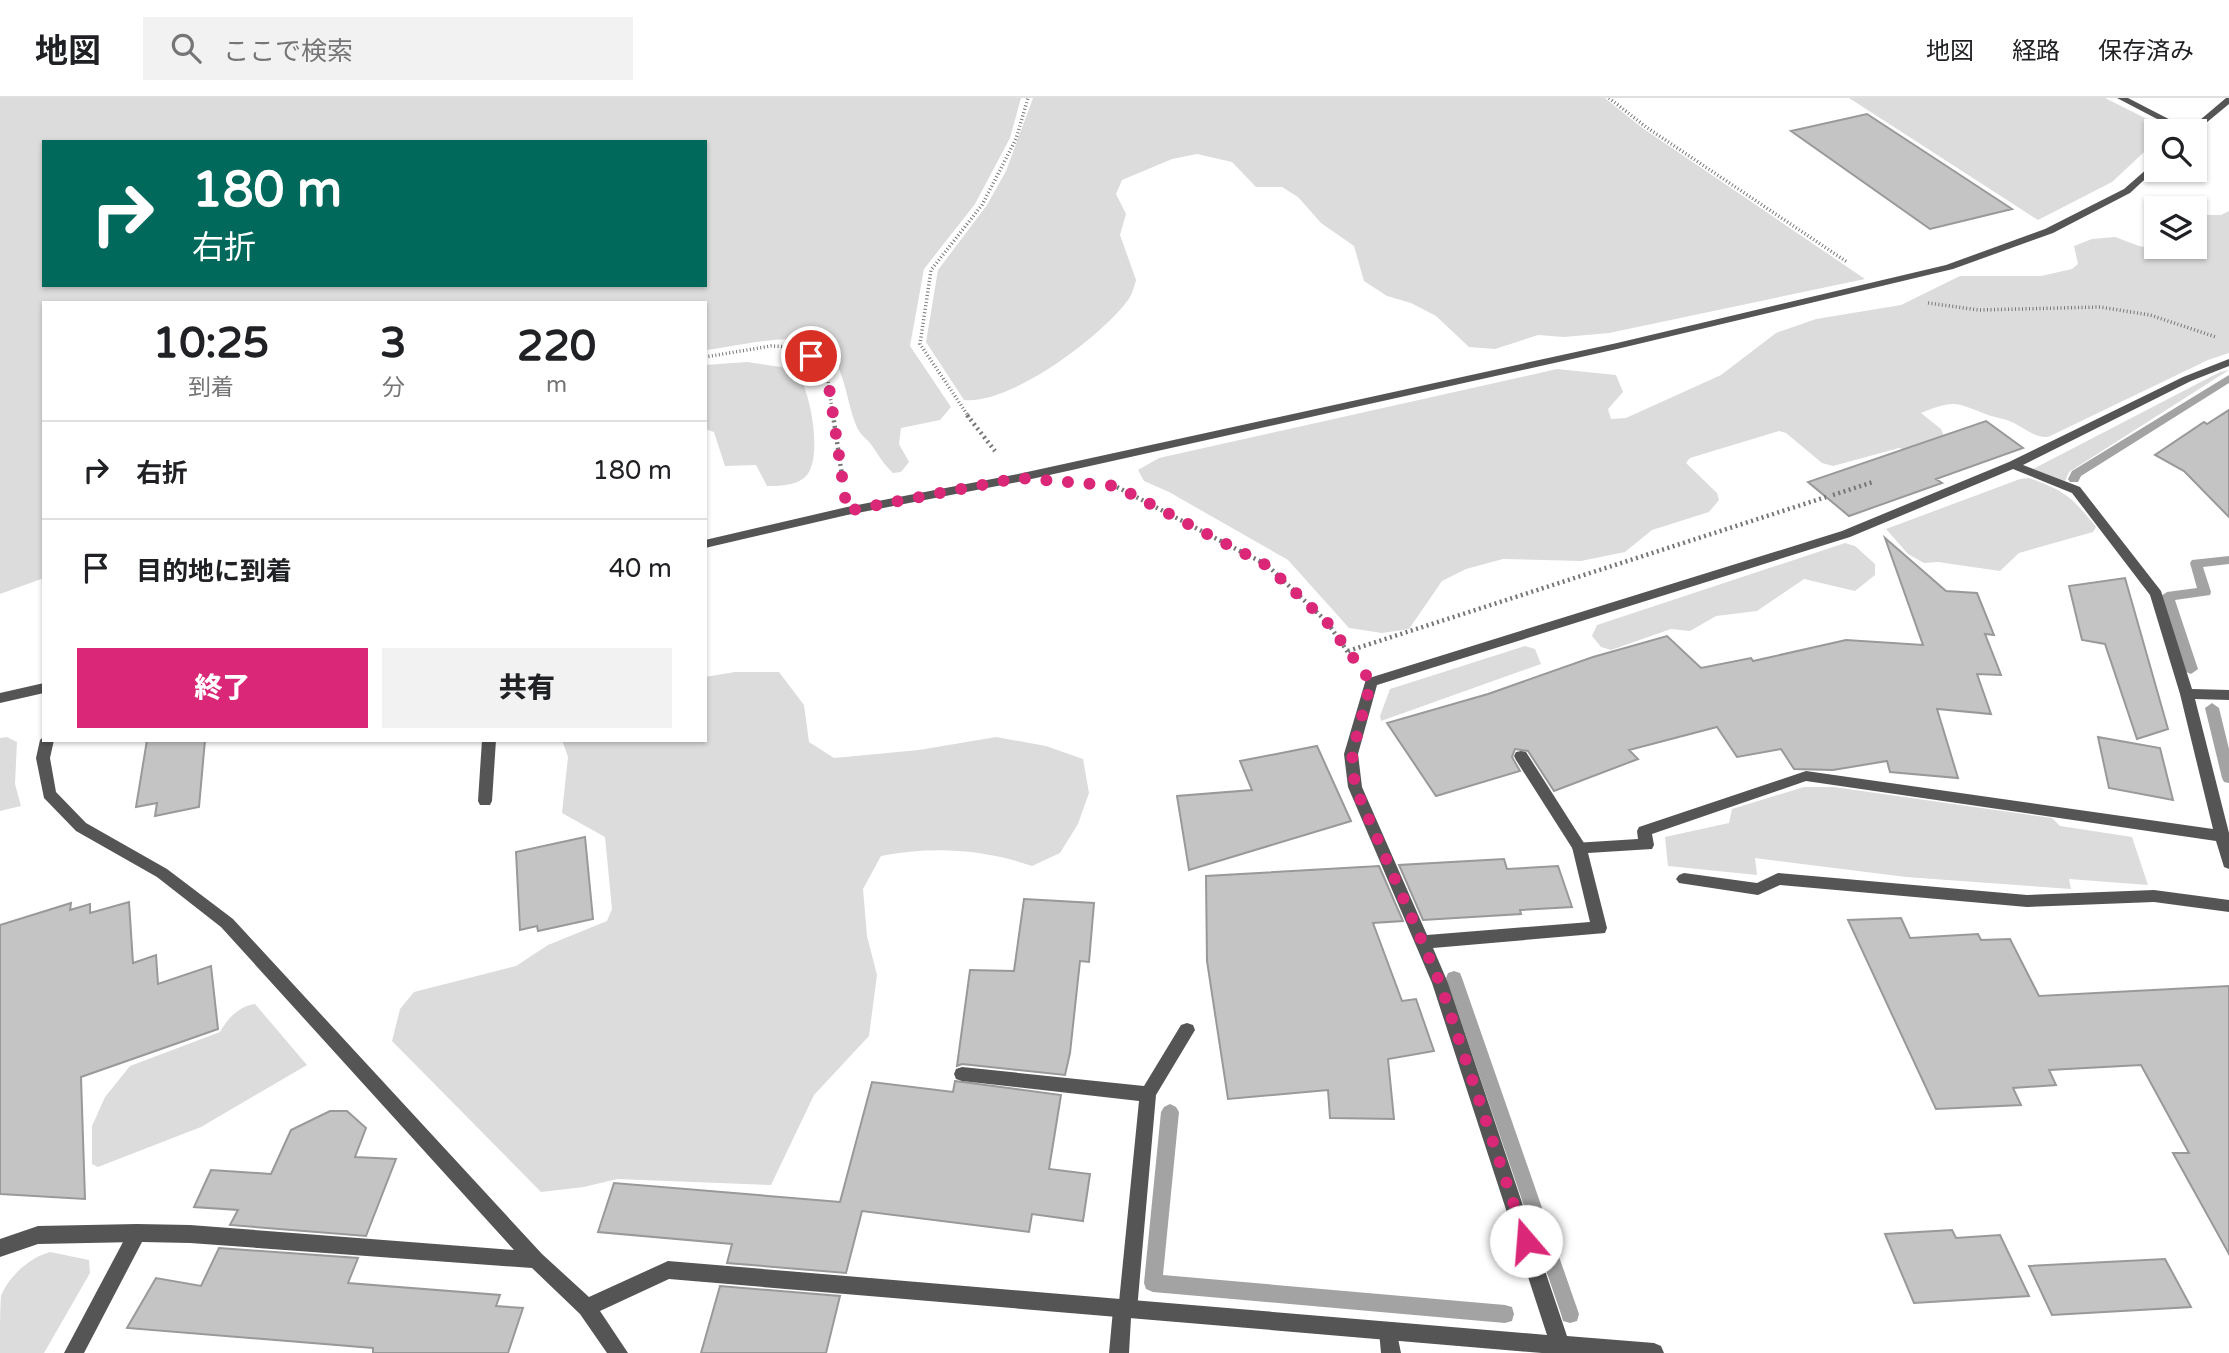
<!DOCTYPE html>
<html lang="ja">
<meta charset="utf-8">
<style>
:root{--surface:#fff;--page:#f2f2f2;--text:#202124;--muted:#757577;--line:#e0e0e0;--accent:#db2777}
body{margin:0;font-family:"Varela Round","Noto Sans JP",sans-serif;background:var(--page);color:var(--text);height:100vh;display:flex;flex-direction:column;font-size:26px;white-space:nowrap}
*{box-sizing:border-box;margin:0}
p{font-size:23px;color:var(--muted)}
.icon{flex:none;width:38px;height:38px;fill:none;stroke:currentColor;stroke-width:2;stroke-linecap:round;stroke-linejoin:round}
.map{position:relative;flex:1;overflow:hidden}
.panel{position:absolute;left:42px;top:203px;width:665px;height:441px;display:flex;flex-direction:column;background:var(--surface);border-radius:0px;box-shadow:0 2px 5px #0004}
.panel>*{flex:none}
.banner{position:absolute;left:42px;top:42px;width:665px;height:147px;border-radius:0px;box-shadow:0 2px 5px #0004;background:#00695c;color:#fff;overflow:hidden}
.controls{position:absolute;left:2144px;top:21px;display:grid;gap:14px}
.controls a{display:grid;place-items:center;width:63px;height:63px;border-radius:0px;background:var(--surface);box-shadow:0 2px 5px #0004;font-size:35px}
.pin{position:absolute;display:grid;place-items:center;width:60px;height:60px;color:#fff;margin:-30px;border:4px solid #fff;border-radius:50%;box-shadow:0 2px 7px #0007}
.me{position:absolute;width:77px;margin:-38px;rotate:342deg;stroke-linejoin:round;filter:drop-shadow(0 0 5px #0008)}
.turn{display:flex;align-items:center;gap:24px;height:147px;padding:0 35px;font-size:32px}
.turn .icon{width:91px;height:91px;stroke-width:2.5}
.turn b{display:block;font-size:49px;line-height:60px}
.eta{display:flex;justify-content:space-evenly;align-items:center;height:119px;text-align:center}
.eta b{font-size:42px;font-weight:800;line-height:49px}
.cta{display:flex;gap:14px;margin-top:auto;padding:14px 35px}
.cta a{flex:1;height:80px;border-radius:0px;background:var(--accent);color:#fff;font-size:28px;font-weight:800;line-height:80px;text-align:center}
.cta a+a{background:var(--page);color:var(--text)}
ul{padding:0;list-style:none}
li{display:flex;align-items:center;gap:21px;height:98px;padding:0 35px;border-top:2px solid var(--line)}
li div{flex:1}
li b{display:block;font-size:26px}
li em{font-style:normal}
header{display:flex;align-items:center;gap:42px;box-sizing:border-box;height:98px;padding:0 35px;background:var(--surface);border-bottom:2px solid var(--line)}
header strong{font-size:33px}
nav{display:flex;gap:38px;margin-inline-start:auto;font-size:24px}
.search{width:490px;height:63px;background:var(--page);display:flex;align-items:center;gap:18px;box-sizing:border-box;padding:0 24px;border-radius:0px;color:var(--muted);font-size:26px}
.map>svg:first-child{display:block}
</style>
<header>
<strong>地図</strong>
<div class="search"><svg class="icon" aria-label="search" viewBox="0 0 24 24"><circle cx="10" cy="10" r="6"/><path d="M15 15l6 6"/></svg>ここで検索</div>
<nav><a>地図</a><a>経路</a><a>保存済み</a></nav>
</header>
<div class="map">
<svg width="2229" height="1255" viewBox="0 0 2229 1255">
<rect width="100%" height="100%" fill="#fff"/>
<path fill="#dcdcdc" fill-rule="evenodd" d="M0,0H1021L1010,40L975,106L924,171L910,248L951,309L940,322L901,330L899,346L909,364L901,374L893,375C883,366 878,356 870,345C867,341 862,338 859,333C843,303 848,248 803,242C775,238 734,249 705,252V205H44V480L0,496ZM44,44H705V187H44Z
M1033,0H1605L1641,29L1865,181L1609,235L1564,239L1538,237L1495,251L1469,249L1436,218L1411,205L1387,198L1364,183L1354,148L1321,125L1298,99L1282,89H1256L1232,64L1197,56L1172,61L1122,82L1116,96L1126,116L1120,137L1136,182C1134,189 1132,197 1128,202C1101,239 1010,307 964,302L926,244L938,172L987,107L1006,73Z
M1849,0H2105L2149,22L2161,33H2156V43L2112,84L2038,122Z
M2229,113V255L2208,262L2048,339C2035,340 2026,331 2014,325C2007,321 1997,320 1988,317C1955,305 1957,301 1921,315L1941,331L1945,341L1912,354L1899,350L1833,368L1822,365L1786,335L1779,333L1690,360L1686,365L1717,395L1719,402L1709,414L1652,432L1625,454L1581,463L1503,461L1466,471L1442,483L1409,531L1382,535L1349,530L1288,462L1169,394L1144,383L1138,372L1159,360L1557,271L1616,277L1623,294L1608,311L1611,321L1626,320L1721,277L1776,235L1816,221L1901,207L1960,178H2041L2072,171L2078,166L2074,148L2092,141L2115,139L2139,148L2152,150L2194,149L2195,130L2199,127L2195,117H2221Z
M747,264L795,271C810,288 825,364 804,380C793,388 779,388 767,388L756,367L725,368L714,334L705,331V267Z
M2229,272L2069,374L2065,383L2033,371L2220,274Z
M2029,380C2065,393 2072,399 2096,429L2093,434L2019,455L2000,473L1938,464L1924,465L1908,456L1886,431L2020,381Z
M1845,445L1855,448L1875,466V477L1855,493L1804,481L1757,513L1716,518L1690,533L1671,531L1611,552L1601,549L1592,538L1597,527Z
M1525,548L1535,551L1541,566L1381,623L1380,618L1390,591Z
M735,574H779L804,607L809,644L834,660L919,652L996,639L1046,648L1083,661L1089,695L1078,726L1060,755L1032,768C983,751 931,748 881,758L863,791L867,838L877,877L869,938L814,997L771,1087L617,1081L584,1089L541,1094L392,943L400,911L414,894L516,868L548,847L607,823L612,811L605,739L562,715L568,659L562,642H705V579Z
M7,639L17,644L15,686L21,708L0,713V640Z
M1804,689H1834L2052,720L2060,728L2132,739L2148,787L2069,781L2071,791L1906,779L1755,760L1757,777L1668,768L1665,739L1729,725L1732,711Z
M255,906L307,967L201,1029L98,1069L92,1066V1028L105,999L130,968L220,934C228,920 239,908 255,906Z
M50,1154L89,1162L90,1175L44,1255H0C0,1241 0,1210 1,1198C9,1178 29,1160 50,1154Z"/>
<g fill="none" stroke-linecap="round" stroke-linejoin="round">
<path fill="#a3a3a3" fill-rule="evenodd" d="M2229,277V285L2081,378L2078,384H2070L2068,381L2072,373Z
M2229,458V466L2203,469L2211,494L2210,497L2175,502L2198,571L2191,576L2186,574L2161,498L2167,494L2197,490L2190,465L2192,462Z
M2212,605L2219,610L2229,651V685L2224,684L2222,680L2205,610Z
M1454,873L1460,875L1462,880L1579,1216L1577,1223L1570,1225L1563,1223L1561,1216L1446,880L1448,875Z
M1170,1006L1176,1009L1179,1014L1163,1177L1505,1207L1512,1209L1514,1216L1512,1223L1505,1225L1153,1194L1146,1191L1144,1185L1161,1014L1164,1009Z"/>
</g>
<path fill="#c4c4c4" stroke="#999" stroke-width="2" d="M1867,16L2012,111L1930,131L1791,33Z
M2229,312V419L2184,373L2155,357L2204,324L2207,326Z
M1986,323L2023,350L1936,381L1942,385L1849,418L1808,384Z
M1885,440L1946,493L1977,495L1994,537L1985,536L2001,577L1977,576L1991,616L1937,611L1958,680L1890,674L1887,663L1833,672L1794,671L1781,651L1737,659L1717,629L1629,652L1638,661L1554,693L1528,653L1515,651L1512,659L1520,673L1436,698L1387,625L1488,596L1593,559L1667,538L1701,570L1751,560L1753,563L1846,542L1923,547Z
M2125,480L2168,631L2137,641L2105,546L2082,542L2069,488Z
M2098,639L2160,650L2173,702L2109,690Z
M147,642H205L199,709L155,718L157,705L136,709Z
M1317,648L1351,723L1189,772L1177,698L1252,692L1240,663Z
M585,739L593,821L538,833L537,828L520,832L516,754Z
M1504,761L1507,771L1558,768L1572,809L1520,812L1521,816L1423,822L1399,767Z
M1379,768L1403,823L1373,825L1402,903L1416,901L1434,953L1388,961L1394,1021L1330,1020L1328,992L1228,1001L1207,863L1206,778Z
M1024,801L1094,805L1089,864L1080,863L1070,955L1065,977L962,966L957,968L970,872L1014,873Z
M129,804L133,865L156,857L158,886L211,868L218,931L81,979L85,1101L0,1096V827L71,805L70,812L90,806V815Z
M1901,820L1910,840L1978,836L1981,842L2010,841L2039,898L2229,888V1156L2173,1055H2189L2141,967L2049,972L2056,987L2013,990L2021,1007L1936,1011L1848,822Z
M955,983L1061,997L1049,1071L1090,1076L1083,1123L1032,1116L1029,1134L862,1113L846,1175L727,1165L732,1146L598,1134L614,1085L840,1104L872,984L953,994Z
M330,1013H347L366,1030L355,1059L396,1061L366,1138L230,1127L238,1112L194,1109L211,1072L271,1076L291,1032Z
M1952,1132L1956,1140L2000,1137L2029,1198L1914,1205L1885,1136Z
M219,1150L358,1160L348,1185L500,1197L496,1208L523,1210L508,1255H373V1250L127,1230L156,1180L201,1188Z
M2165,1161L2191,1209L2052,1217L2029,1168Z
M720,1188L840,1198L826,1255H701Z"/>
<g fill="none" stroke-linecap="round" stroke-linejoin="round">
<path stroke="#777" stroke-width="3.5" stroke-dasharray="1 2.5" stroke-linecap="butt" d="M1609,0L1646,29L1847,164
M1928,205L1979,212L2100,209L2150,217L2216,239
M705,259L771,248L796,249L826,268L833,319
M969,319L920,246L931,172L982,107L1016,41L1028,0"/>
<path stroke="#777" stroke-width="4.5" stroke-dasharray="2 3.5" stroke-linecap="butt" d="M833,317L843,384
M967,317L995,353
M1117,389L1267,467L1327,524L1354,563
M1833,397L1873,384
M1348,553L1826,399"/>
<path fill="#555" fill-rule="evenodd" d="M2117,0H2128L2192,33H2180Z
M482,642H496L492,703L490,707H480L478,703Z
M1521,653L1526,654L1584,745L1586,749L1584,753H1574L1516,662L1514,658L1516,654Z
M1684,775L1757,785L1778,775L2027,797L2154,792L2229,802V814L2154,804L2027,809L1780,787L1758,797L1679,785L1676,781L1679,777Z
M1187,925L1193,927L1195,932L1156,997L1137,1212L1135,1218L1131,1220L1129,1255H1109L1113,1212L1115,1206L1119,1204L1139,1003L962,983L956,981L954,976L956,971L962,969L1144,988L1181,927Z
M137,1126L143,1129L146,1135L143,1141L137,1144L38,1146L0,1159V1141L38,1128Z
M1388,1224L1395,1226L1401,1255H1381L1379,1233L1381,1226Z"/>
<path fill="#555" fill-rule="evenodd" d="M2226,0H2229V6L2194,35L2187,33Z
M2156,63V71L2130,95L2053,135L1953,171L1617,251L1018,384L847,417L705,450V442L847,409L1018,376L1617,245L1946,167L2045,131L2124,91Z
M2229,261V268L2191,283L2023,367L2080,389L2161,493L2192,591L2229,592V602L2195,601L2229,735V771L2224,769L2216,743L1806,683L1652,736L1654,747L1652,751L1588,755L1607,830L1605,835L1433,850L1448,885L1567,1238L1654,1245L1661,1248L1664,1255H1542L669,1181L600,1213L628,1255H607L580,1216L532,1170L190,1145L142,1144L84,1255H64L131,1129L137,1126L190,1127L514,1152L221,829L157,779L76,733L44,700L36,660L40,642L44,638V642H54L50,660L56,694L86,725L167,771L233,821L542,1156L589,1199L668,1163L1547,1237L1432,885L1348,689L1344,656L1366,581L1842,433L2009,364L2183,279ZM2013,371L2072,395L2150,497L2180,596L2213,731L1806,673L1639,729L1637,733L1638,741L1574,745L1572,749L1590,824L1427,837L1362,689L1358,656L1377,587L1850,439Z
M44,585V595L0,605V595Z"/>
</g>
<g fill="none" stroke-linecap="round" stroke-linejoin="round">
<path stroke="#db2777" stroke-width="12" stroke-dasharray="0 21.6" d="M811,258L826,268L847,413L1018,380L1116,388L1266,467L1327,524L1371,584L1352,656L1355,689L1440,885L1526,1143"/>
</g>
</svg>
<div class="controls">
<a><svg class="icon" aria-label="search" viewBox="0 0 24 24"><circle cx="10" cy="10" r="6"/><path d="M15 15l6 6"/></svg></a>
<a><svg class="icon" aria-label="layers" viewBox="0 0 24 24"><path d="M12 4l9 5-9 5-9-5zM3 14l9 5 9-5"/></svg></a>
</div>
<div class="pin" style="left:811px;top:258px;background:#d93025"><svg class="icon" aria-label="arrive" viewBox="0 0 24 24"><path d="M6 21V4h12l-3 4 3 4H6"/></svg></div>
<svg class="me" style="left:1526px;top:1143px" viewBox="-20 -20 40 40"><circle r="19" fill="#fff"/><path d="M0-13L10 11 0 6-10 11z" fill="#db2777"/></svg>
<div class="banner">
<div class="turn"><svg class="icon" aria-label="right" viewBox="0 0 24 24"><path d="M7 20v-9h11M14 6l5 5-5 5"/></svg><div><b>180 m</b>右折</div></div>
</div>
<section class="panel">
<div class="eta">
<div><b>10:25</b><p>到着</p></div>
<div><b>3</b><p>分</p></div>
<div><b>220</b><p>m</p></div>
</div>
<ul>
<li><svg class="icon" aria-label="right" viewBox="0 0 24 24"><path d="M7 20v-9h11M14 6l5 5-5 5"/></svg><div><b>右折</b></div><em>180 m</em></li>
<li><svg class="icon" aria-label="arrive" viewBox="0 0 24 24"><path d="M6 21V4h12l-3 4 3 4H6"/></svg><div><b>目的地に到着</b></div><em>40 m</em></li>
</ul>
<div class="cta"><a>終了</a><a>共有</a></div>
</section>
</div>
